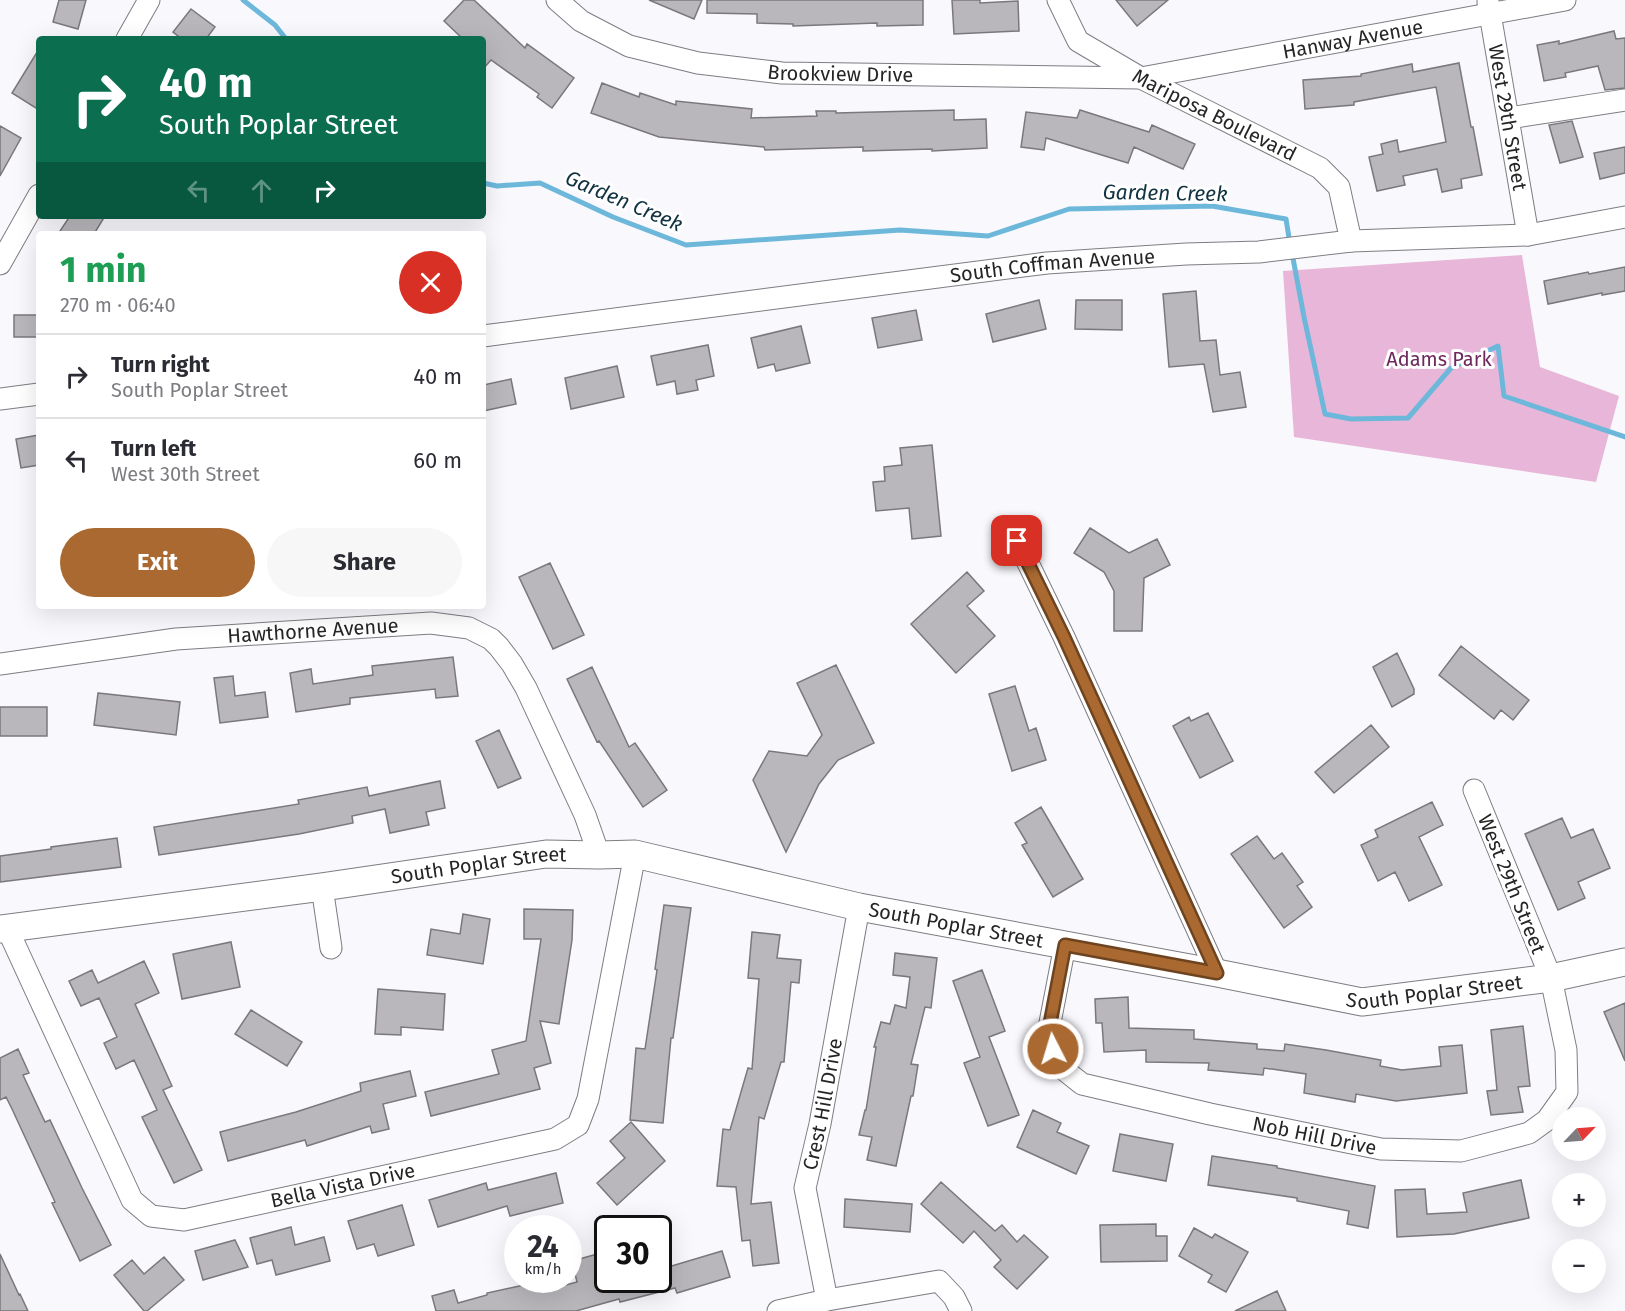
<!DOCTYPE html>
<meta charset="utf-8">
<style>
:root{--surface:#fff;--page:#f7f7f7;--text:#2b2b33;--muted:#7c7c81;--line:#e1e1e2;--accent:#a96931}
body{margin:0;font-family:"Fira Sans",sans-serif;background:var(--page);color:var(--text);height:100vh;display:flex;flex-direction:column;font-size:22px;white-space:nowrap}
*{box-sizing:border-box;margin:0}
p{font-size:20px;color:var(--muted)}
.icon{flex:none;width:33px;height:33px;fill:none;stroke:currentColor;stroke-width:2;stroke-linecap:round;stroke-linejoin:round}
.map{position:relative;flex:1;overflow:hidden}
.drawer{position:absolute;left:36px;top:231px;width:450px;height:378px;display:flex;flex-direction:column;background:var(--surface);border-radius:6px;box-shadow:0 6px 24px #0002}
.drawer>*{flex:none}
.hud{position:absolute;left:36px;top:36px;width:450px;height:183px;border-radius:6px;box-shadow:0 6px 24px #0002;background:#0b6e4f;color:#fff;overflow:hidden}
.needle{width:39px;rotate:65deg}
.buttons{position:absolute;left:1552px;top:1107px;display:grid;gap:12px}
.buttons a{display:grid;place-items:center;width:54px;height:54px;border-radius:50%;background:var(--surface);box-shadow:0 6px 24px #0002;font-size:30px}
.speed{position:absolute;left:504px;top:1215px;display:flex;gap:12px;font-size:30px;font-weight:700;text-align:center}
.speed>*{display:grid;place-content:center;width:78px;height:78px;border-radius:50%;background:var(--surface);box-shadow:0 6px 24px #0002;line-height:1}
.speed small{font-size:15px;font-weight:400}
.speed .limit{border:3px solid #111;border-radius:9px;background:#fff;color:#111}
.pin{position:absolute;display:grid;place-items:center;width:51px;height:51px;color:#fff;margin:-26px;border-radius:12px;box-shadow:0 3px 9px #0006}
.me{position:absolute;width:66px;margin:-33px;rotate:355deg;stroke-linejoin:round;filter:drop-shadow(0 0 4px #0008)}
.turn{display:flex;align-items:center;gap:21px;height:126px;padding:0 24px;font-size:27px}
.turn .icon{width:78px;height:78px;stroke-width:2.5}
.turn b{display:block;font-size:42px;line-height:51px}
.lanes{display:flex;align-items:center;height:57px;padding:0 24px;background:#0003;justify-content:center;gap:30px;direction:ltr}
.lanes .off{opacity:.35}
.round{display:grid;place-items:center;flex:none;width:63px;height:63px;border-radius:32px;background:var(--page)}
.summary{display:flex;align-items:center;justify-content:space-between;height:102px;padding:0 24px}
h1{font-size:36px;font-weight:700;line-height:45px;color:#1e9e55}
.primary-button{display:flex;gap:12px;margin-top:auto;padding:12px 24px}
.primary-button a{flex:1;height:69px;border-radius:36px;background:var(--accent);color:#fff;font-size:24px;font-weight:700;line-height:69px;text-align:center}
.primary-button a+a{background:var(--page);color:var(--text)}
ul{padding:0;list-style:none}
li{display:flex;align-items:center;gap:18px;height:84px;padding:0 24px;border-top:2px solid var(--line)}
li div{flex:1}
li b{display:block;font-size:22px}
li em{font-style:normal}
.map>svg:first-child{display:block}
</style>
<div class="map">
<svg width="1625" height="1311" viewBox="0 0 1625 1311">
<rect width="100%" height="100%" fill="#f8f8fd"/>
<path fill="#e8b6d8" d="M1522,255L1540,367L1619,396L1596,482L1294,437L1283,271Z"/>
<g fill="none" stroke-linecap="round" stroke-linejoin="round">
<path stroke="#6db8da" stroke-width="5" d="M243,0L275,25L286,39
M483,183L497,186L540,183L613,217L686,245L900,230L988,236L1069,209L1212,206L1286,219L1290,244
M1292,253L1304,317L1325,414L1351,419L1408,418L1451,368L1498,346L1504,396L1625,437"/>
</g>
<path fill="#b9b7bb" stroke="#7a787c" stroke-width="1.5" d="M59,0H86L78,29L53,22Z
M464,0H474L525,48L527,44L574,78L552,108L537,97L539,94L491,60L483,69V39H463L444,21Z
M649,0H702L694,19Z
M707,0H923V25L877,26V23L793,26V24L757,23V14L707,13Z
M952,0H980V3L1018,1L1019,31L954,34Z
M1116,0H1168L1137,26Z
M191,9L215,27L206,39H182L173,32Z
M1614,31L1616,39L1625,38V88L1605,90L1598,66L1565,73L1566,77L1544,81L1537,45L1559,41V44Z
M39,49V110L12,93Z
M1459,63L1471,127H1473L1482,175L1461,179L1462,188L1442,192L1437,169L1403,176L1405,185L1377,191L1369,157L1383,154L1381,144L1397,140L1399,152L1446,142L1436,87L1354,102V105L1305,109L1303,80L1361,76V74L1412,64L1413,72Z
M602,83L639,97L640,93L676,105V101L752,109L751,118L817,116L816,111H836V113L954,110V120L986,119L987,148L932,151V149L863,151V147L765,150L764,147L659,137L591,113Z
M1080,110L1149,132L1152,125L1195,144L1183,169L1134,147L1128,163L1046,138L1044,150L1021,147L1026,112L1077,118Z
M1572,121L1583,157L1560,163L1549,125Z
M0,126L21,138L0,176Z
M1625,147V173L1600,179L1594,153Z
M70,216H105L94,234H58Z
M1625,267V291L1602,295V293L1548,304L1544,281L1588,272L1589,274Z
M1196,291L1200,341L1216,340L1220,375L1240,372L1246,407L1213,412L1204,364L1169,367L1163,294Z
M1039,300L1046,329L993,342L986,314Z
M1076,300H1122V330L1075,329Z
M916,310L922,340L878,348L872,318Z
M14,315H39V337H14Z
M801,326L810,363L776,371L774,364L758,368L751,338Z
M708,345L714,376L696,380L698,390L677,394L675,381L657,385L651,356Z
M617,366L624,397L571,409L565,378Z
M511,379L516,404L483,411V385Z
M39,435V465L21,468L16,439Z
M932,445L941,536L912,539L909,508L876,511L873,482L885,481L884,467L902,465L900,448Z
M1090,528L1129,553L1157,539L1170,565L1144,578L1142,631H1114V591L1104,572L1074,553Z
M550,563L584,635L553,649L519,577Z
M967,572L984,591L967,606L995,636L956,673L911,624Z
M1461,646L1529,700L1513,720L1501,710L1494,719L1439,675Z
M1397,653L1414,689V694L1392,707L1373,667Z
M453,657L458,696L436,698L435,689L350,698V704L296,712L290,673L311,669L313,684L373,675L372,666Z
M836,665L874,743L838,760L819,784L786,852L753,780L769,751L807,756L822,735L797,683Z
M592,667L629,747L635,743L667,790L643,807L599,741L597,742L567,679Z
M233,676L235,696L265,692L268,717L220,723L214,678Z
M1015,686L1029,731L1036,728L1046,760L1012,771L989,694Z
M98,693L180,702L176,735L94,725Z
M0,707H47V736H0Z
M1208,713L1233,761L1200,778L1173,726L1189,717L1191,721Z
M1371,725L1389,747L1334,793L1315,772Z
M499,730L521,778L498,788L476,741Z
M440,781L445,808L426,812L429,825L390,833L385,809L352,816L353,823L299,834L159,855L154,827L299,804L298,800L367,787L369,796Z
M1432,802L1443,825L1419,837L1442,885L1409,901L1395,872L1378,881L1361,845L1378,837L1375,830Z
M1041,807L1083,879L1053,897L1022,845L1027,843L1015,823Z
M1562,818L1571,838L1593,829L1610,868L1578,882L1585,898L1558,910L1525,834Z
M1257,836L1274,859L1282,853L1303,882L1297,886L1312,907L1284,928L1231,854Z
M117,838L121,867L0,882V856L51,849V847Z
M664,905L691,908L673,1038H671L663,1123L630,1120L636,1048L645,1049L657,970L655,969Z
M524,909L573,910L572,940L559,1024L540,1021L551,1063L534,1068L540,1089L431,1116L425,1092L499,1074L492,1050L526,1041L541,939H524Z
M463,914L490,919L483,964L427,955L431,929L460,934Z
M752,932L780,935L777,958L801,960L799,983L791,982L784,1062H781L764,1119L759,1117L751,1204L771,1202L779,1263L753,1266L750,1240L742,1241L736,1187L717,1186L723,1129L730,1130L748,1068L752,1069L759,979L748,978Z
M231,942L240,987L182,999L173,954Z
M895,953L937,958L931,1008L925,1007L911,1064L918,1065L913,1096H911L896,1166L867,1160L872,1137L859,1135L865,1110H866L876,1047H874L881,1022L890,1024L895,1005L906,1008L910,977L893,975Z
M144,961L159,993L135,1004L172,1086L163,1090L202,1170L174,1183L142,1117L157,1110L134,1060L116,1069L104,1043L117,1037L99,998L81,1006L69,981L92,970L98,983Z
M982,970L1005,1031L989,1037L1019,1115L988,1126L964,1063L980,1057L953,981Z
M378,989L445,994L443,1030L401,1027V1035L375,1034Z
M1128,997L1129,1028L1194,1030V1039L1257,1044V1049L1284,1051L1285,1044L1326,1050L1381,1060L1380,1066L1402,1070L1441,1066L1439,1047L1462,1045L1467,1093L1396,1101L1356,1094L1355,1102L1304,1093L1306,1074L1264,1068L1263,1075L1208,1070L1209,1063L1146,1062V1050L1104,1052L1102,1023H1096L1095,999Z
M1625,1003V1061L1604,1012Z
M251,1010L302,1042L287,1066L235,1034Z
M1523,1026L1530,1086L1518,1087L1523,1112L1491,1115L1487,1091L1497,1090L1491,1030Z
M18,1049L29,1073L23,1075L45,1122L50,1120L82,1188L111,1245L80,1261L52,1203L55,1202L12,1109L6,1097L0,1100V1058Z
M410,1071L416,1096L383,1104L389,1129L372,1133L370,1126L307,1146L305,1140L228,1161L220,1132L296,1112L361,1091L360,1083Z
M1033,1110L1061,1123L1057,1132L1089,1146L1076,1174L1017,1147Z
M631,1122L665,1161L617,1205L597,1183L625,1158L610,1141Z
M1120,1134L1173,1144L1166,1181L1113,1171Z
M1212,1156L1277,1166V1168L1375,1186L1368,1228L1347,1224L1349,1211L1297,1201V1198L1208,1185Z
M556,1173L563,1203L510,1216L507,1206L438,1227L429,1200L486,1183L488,1190Z
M1521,1180L1529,1218L1454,1234L1397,1237L1395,1190L1425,1189L1427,1214L1467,1212L1463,1193Z
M941,1182L995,1231L1002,1225L1017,1242L1024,1235L1048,1257L1017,1289L994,1267L1001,1260L974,1231L963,1243L921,1204Z
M845,1199L912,1204L910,1232L844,1227Z
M402,1205L414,1245L378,1256L374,1244L357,1249L348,1221Z
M1156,1224V1236H1167V1261L1101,1262L1100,1225Z
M291,1227L295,1245L324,1237L330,1261L276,1275L272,1260L257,1264L250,1238Z
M1194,1228L1212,1238L1215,1234L1248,1252L1226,1292L1208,1282L1212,1275L1179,1256Z
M235,1240L248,1267L203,1280L195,1251Z
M608,1251V1280H658V1270L722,1251L730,1277L677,1293L675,1288L620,1302L619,1299L576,1311H436L432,1296L454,1290L458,1303L487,1295V1293L538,1282L540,1292L577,1282L572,1261Z
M0,1254L19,1295L20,1294L28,1311H0Z
M164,1257L184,1280L147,1311H144L114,1275L132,1260L144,1274Z
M1277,1291L1286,1311H1235Z"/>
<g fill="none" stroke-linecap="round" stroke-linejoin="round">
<defs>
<g id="minor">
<path id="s1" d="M557,0L581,21L629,46L698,63L782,73L1141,78L1565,0"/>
<path id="s2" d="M1058,0L1078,41L1141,78L1320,168L1339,187L1351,241"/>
<path id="s3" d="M1488,2L1528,235"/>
<path d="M127,39L149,0"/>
<path d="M1509,118L1625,100"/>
<path d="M0,264L39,195"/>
<path id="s4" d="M483,336L1047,263L1186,254L1259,252L1351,241L1528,235L1625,217"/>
<path d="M0,399L39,394"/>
<path d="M1012,530L1064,637L1217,973"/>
<path id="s5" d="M0,664L176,639L431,623L469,628L491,639L499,647L512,664L526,688L585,815L599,855"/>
<path d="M322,887L331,948"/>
<path id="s6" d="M7,928L132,1200L151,1216L184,1220L555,1139L578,1125L588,1099L635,854"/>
<path id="s7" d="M1065,945L1048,1033L1058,1065L1082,1084L1210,1114L1381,1149L1461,1151L1529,1133L1547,1120L1567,1092L1566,1050L1551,978L1474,790"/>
<path id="s8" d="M827,1300L805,1188L820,1124L859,907"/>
<path d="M778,1311L827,1300L939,1281L954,1297L961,1311"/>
</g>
<g id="major">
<path id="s9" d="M0,929L322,887L546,854L599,855L635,854L859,907L1217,973L1362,1002L1551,978L1625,962"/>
</g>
</defs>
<use href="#minor" stroke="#7d7d82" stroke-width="23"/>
<use href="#major" stroke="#7d7d82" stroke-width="29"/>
<use href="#minor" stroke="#fff" stroke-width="21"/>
<use href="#major" stroke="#fff" stroke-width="27"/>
</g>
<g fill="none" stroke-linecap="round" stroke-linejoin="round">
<defs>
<path id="route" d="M1017,541L1064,637L1217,973L1065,945L1048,1034L1053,1049"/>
</defs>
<use href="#route" stroke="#6e4420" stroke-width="15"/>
<use href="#route" stroke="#a96931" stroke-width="10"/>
</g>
<g text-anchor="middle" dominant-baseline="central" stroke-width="6" stroke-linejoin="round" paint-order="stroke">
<g font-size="20" fill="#252526" stroke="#fff">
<text stroke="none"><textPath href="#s1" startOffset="816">Hanway Avenue</textPath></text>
<text stroke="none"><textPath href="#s1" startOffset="300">Brookview Drive</textPath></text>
<text stroke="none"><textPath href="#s2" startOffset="201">Mariposa Boulevard</textPath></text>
<text stroke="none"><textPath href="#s3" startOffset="117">West 29th Street</textPath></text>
<text stroke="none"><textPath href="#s4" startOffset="574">South Coffman Avenue</textPath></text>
<text stroke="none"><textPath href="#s5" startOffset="315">Hawthorne Avenue</textPath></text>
<text stroke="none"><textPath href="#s9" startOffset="483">South Poplar Street</textPath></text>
<text transform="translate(1512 884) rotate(68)">West 29th Street</text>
<text stroke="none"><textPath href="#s9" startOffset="969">South Poplar Street</textPath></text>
<text stroke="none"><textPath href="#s9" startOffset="1455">South Poplar Street</textPath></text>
<text stroke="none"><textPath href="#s8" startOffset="200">Crest Hill Drive</textPath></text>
<text stroke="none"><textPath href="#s7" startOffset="392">Nob Hill Drive</textPath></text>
<text stroke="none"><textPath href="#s6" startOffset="520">Bella Vista Drive</textPath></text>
</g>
<g font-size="20" fill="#6e285d" stroke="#fff">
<text x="1439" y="359">Adams Park</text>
</g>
<g font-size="21" font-style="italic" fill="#103241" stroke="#fff">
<text transform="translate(1165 193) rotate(1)">Garden Creek</text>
<text transform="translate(624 201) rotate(23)">Garden Creek</text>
</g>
</g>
</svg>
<div class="buttons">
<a><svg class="needle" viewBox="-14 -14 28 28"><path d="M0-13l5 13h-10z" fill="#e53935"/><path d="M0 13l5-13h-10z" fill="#7c7c81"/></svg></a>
<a>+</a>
<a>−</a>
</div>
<div class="speed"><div>24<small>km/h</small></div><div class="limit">30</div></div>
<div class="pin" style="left:1017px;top:541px;background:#d93025"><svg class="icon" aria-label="arrive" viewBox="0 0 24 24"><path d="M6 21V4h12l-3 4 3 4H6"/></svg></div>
<svg class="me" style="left:1053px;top:1049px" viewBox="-20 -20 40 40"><circle r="17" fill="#a96931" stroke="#fff" stroke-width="3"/><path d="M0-11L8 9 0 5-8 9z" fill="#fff"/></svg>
<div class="hud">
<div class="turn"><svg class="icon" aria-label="right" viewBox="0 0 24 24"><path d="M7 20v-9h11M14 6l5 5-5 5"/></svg><div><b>40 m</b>South Poplar Street</div></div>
<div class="lanes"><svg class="icon off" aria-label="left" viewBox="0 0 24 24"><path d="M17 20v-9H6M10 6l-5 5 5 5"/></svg><svg class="icon off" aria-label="ahead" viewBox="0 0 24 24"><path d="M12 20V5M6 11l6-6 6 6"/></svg><svg class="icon" aria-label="right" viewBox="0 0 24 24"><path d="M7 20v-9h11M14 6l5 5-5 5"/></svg></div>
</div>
<section class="drawer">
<div class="summary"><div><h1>1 min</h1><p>270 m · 06:40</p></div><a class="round" style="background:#d93025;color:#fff"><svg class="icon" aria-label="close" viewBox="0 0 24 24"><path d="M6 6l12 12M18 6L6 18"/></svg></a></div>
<ul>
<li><svg class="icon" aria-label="right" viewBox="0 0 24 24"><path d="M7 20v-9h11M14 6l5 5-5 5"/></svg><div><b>Turn right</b><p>South Poplar Street</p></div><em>40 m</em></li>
<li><svg class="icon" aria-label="left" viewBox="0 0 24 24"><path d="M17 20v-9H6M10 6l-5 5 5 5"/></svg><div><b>Turn left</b><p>West 30th Street</p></div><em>60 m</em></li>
</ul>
<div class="primary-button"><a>Exit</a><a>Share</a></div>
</section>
</div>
